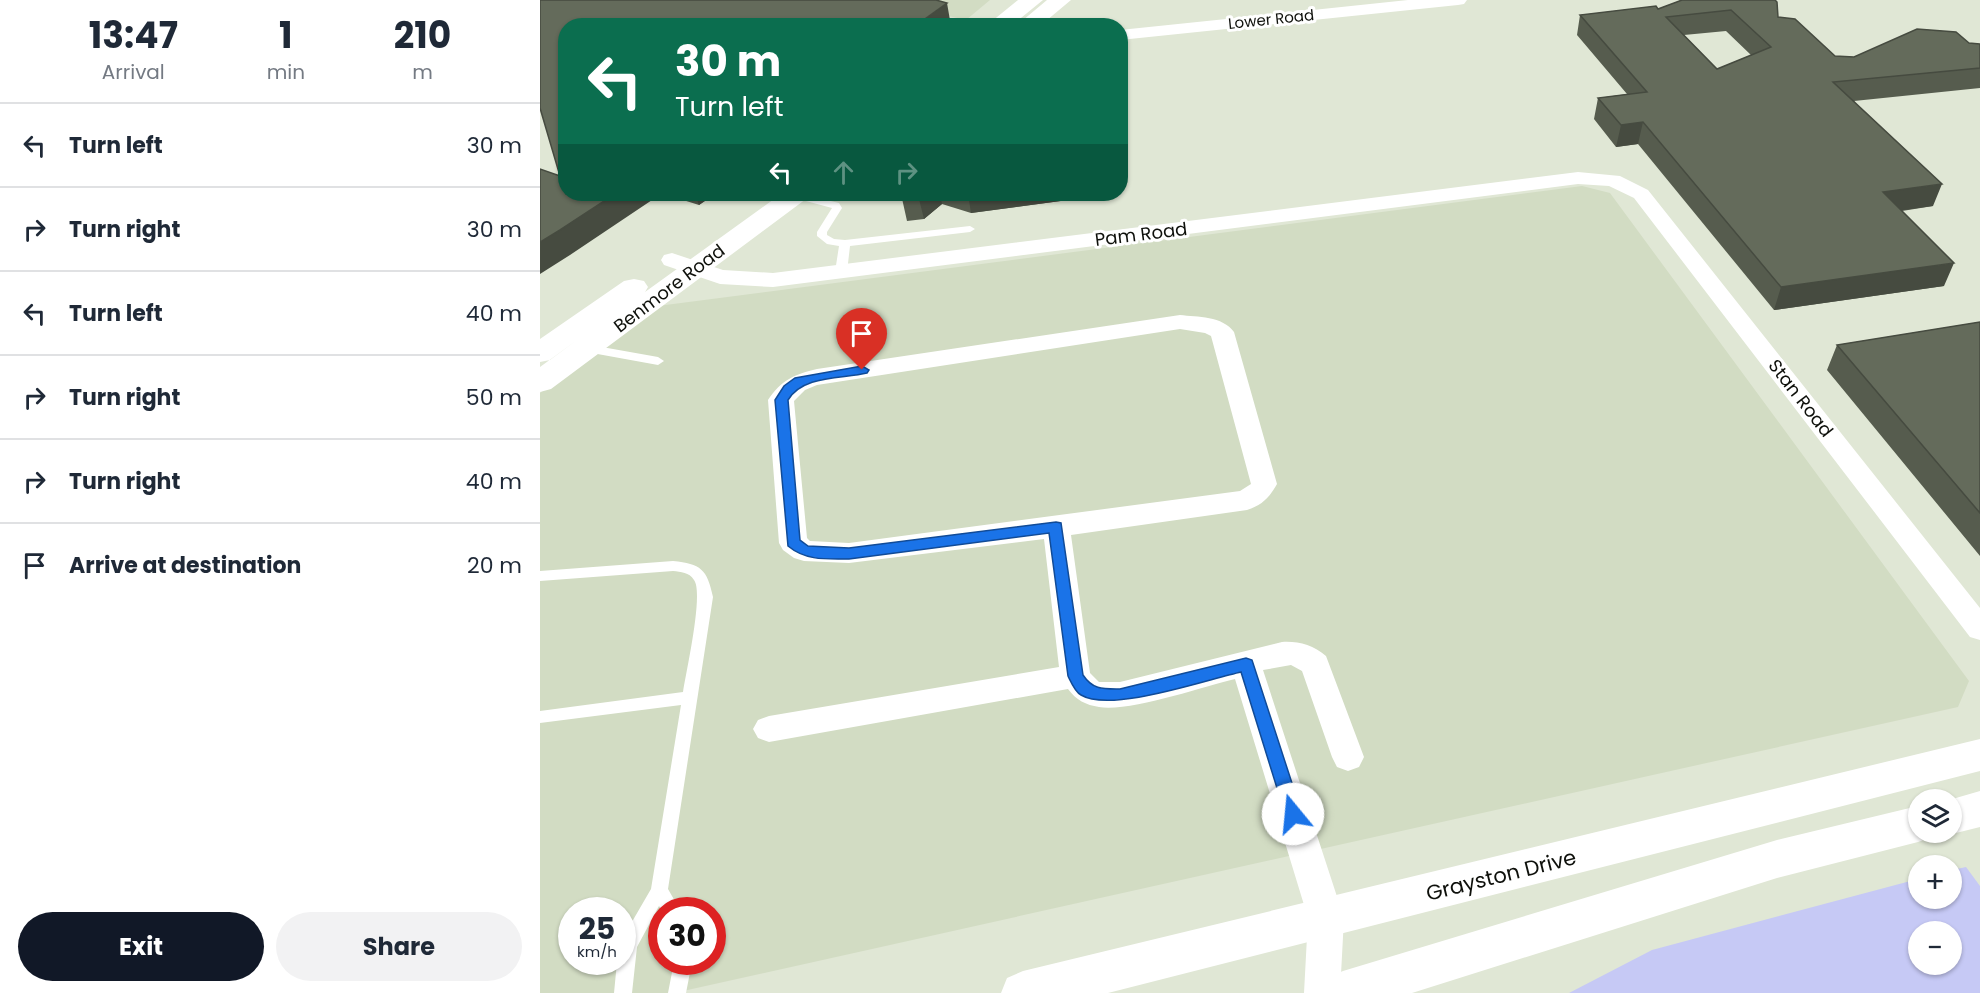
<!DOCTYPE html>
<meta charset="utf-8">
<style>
:root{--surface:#fff;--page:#f2f2f3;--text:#1f2937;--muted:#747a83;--line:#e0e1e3;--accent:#111827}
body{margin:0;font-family:Poppins,sans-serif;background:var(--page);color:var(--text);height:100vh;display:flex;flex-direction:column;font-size:22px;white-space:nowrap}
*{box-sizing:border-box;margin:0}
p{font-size:20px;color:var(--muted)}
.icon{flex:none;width:33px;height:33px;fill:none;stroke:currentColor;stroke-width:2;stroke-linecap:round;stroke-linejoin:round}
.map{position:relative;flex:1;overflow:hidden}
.details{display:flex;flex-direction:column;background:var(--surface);width:540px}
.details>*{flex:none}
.guide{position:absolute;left:18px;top:18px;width:570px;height:183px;border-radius:24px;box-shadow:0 2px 4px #0004;background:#0b6e4f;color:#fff;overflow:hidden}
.tools{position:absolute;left:1368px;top:789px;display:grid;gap:12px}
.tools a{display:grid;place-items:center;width:54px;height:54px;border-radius:50%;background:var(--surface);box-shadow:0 2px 4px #0004;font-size:30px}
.speed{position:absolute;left:18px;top:897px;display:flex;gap:12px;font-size:30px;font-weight:700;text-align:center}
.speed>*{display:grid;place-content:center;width:78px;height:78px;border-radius:50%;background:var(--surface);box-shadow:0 2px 4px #0004;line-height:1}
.speed small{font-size:15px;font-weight:400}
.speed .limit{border:9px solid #d22;background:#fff;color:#111}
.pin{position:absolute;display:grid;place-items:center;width:51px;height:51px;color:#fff;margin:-62px -26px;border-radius:50% 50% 50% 0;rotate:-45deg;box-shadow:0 0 6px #0007}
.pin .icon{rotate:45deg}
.me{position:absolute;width:66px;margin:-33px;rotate:343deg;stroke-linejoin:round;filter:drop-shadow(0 0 4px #0008)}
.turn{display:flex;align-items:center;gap:21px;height:126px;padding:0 18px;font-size:27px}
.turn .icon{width:78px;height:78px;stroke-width:2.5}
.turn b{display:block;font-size:42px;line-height:51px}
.lanes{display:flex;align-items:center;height:57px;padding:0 18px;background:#0003;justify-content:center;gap:30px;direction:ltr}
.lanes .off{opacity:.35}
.eta{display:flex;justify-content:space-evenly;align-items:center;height:102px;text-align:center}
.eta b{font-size:36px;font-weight:700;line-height:42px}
.primary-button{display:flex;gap:12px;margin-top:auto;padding:12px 18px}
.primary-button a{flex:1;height:69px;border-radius:36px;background:var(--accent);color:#fff;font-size:24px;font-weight:700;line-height:69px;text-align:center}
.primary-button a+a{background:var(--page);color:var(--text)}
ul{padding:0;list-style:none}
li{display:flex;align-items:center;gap:18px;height:84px;padding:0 18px;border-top:2px solid var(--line)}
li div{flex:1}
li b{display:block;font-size:22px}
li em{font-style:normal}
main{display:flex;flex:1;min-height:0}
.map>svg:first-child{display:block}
</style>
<main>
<section class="details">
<div class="eta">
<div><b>13:47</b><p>Arrival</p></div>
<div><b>1</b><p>min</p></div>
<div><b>210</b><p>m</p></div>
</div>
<ul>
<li><svg class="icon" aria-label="left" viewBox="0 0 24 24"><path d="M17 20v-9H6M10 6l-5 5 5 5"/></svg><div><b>Turn left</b></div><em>30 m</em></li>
<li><svg class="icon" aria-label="right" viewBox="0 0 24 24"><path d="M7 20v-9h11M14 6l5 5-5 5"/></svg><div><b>Turn right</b></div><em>30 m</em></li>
<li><svg class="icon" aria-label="left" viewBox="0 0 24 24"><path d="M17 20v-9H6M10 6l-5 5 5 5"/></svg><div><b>Turn left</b></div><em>40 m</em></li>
<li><svg class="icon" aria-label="right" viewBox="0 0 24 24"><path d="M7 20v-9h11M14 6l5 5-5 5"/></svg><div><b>Turn right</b></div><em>50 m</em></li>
<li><svg class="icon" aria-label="right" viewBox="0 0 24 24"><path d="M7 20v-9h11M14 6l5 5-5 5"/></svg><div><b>Turn right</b></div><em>40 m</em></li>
<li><svg class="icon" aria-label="arrive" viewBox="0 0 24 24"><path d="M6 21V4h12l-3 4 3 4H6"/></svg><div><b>Arrive at destination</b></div><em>20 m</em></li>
</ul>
<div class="primary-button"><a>Exit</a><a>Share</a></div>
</section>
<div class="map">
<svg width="1440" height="993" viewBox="0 0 1440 993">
<rect width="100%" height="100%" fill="#e0e7d5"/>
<path fill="#d2dcc3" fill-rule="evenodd" d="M339,0H450L426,20Z
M1042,186L1070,193L1429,681L1418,707L134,993H0V393L110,307ZM32,910H82V962H32ZM122,910H172V962H122Z"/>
<path fill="#c6c9f5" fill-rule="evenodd" d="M1426,867L1440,886V993H1029L1112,950L1378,879V898H1412V870ZM1378,932H1412V964H1378Z"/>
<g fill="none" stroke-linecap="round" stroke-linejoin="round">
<path fill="#fff" fill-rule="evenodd" d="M251,194H262L299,203L302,208L287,232V235L294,239L305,240L430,226L435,229L430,232L310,246L307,272L301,275L295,272L299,246L287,244L277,236V232L292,208L251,197Z
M45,344L118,357L124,361L118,365L41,351L39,348L41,345Z
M133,561C161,564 167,569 173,597L128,889L140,910H122L119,906L97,947L92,993H74L77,962H82V939L111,889L141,705L0,723V711L143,692C146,672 164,593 154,580C149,572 141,572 133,571L0,581V571Z
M134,962H152L146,993H128Z"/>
<path fill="#fff" fill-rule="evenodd" d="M868,0H927L924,4L918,5L580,40V30Z
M1038,172L1080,176L1108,190L1440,608V640L1430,637L1094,198L1069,186L1038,184L233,287L180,284L124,265L121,260L124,255L132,253L183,270L233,273Z
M640,315C657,317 683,316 694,332L737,484C729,498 722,505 707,510L531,535L550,673L559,682H580L742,642C758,641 773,645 786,656L824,757L819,767L808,771L797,767L792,757L762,671L751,665L723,670L804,918L800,993H764L768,918L695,679C662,687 590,712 559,707C546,705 536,700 528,689L229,742L218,738L213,729L218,720L229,716L519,667L504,539L309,563L264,561L254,558L243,550L239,543L228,400C241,380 255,374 277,369ZM640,329L665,333L671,336L711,484L700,491L309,543L270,541L267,538L254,401L265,390L277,385Z"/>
<path fill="#fff" fill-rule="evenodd" d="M478,0H503L471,26H446Z
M507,0H531L500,26H476Z
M241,194H270L266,199L11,389L0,392V367L37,340L10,360L0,362V339L84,281L94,279L104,281L108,287L105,292Z"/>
<path fill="#fff" fill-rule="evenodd" d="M1440,739V771L568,993H461L467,978L483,971Z
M1440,791V827L1412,834L1409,832H1412V800H1409Z
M1378,806V832H1394L1392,837L1378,842L1237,878L872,993H781L787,978L803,971L1237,840Z"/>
</g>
<path fill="#565c4e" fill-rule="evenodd" d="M1142,0L1238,17L1295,56L1314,57L1429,43L1440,44V88L1314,101L1393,206L1362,211L1404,286L1234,310L1098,144L1076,147L1054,119L1058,98L1087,94L1037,35L1040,15L1118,9ZM1186,31L1211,55L1177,69L1144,35Z
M124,194H175L159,205Z
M361,194H527L528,200L431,213L402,204L384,219L367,221Z
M1440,322V556L1287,370L1297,345Z"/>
<path fill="#464b40" d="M407,3L411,26H375Z
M1103,122L1098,144L1076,147L1081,125Z
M1402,184L1393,206L1335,214L1343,192Z
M75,194H121L30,255L0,274V242Z
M155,194H175L159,205Z
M380,194H400L402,204L384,219L378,195Z
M428,194H527L528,200L431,213Z
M1414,263L1404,286L1234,310L1241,287Z"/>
<path fill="#646b5b" stroke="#464b40" stroke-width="1.5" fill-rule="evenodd" d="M0,0H396L407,3L375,26H26V194H75L20,230L0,242V169L20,176L0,108Z
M1142,0H1235L1237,2L1238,17L1255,19L1295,56L1314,57L1377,29L1416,32L1429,43L1440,44V68L1293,82L1402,184L1343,192L1414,263L1241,287L1103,122L1081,125L1058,98L1107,92L1040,15L1116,6L1118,9ZM1191,10L1231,47L1177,69L1126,17Z
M361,194H380L378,195L362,196Z
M1440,322V513L1297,345Z"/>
<path fill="#1a73e8" stroke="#114b97" stroke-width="1.5" d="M322,366L329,370L327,373C301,379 263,375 248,400L260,540L268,546L309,548L516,522L521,523L543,675C553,690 563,689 580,689L706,658L712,660L762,814L759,819L753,821L747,819L745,814L701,672C665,680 571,713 541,695C535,692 531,682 528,676L509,533L309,559C287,559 266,561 248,546L235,400L244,386L255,378Z"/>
<g text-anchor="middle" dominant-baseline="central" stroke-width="6" stroke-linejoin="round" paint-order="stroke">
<g font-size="15" fill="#0e100b" stroke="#fff">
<text transform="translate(731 19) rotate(-6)">Lower Road</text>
</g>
<g font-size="18" fill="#0e100b" stroke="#fff">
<text transform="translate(601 234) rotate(-7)">Pam Road</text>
<text transform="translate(129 288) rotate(-37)">Benmore Road</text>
<text transform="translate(1261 398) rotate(52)">Stan Road</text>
</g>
<g font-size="21" fill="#0e100b" stroke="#fff">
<text transform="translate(961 875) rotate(-14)">Grayston Drive</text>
</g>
</g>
</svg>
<div class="tools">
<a><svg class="icon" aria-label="layers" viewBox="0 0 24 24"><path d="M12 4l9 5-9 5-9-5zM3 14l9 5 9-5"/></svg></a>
<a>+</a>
<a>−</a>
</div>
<div class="speed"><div>25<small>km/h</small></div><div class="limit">30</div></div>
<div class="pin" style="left:322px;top:370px;background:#d93025"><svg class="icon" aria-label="arrive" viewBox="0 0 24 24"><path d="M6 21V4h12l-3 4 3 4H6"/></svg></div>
<svg class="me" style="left:753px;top:814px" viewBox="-20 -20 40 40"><circle r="19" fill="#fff"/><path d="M0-13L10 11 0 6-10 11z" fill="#1a73e8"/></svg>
<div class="guide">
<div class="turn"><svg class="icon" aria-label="left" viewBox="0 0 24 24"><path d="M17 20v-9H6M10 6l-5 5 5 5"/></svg><div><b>30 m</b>Turn left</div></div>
<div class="lanes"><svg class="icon" aria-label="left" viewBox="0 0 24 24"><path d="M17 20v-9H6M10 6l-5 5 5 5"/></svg><svg class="icon off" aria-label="ahead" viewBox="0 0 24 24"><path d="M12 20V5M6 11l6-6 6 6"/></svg><svg class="icon off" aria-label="right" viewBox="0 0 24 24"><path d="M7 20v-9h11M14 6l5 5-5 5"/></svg></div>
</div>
</div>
</main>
